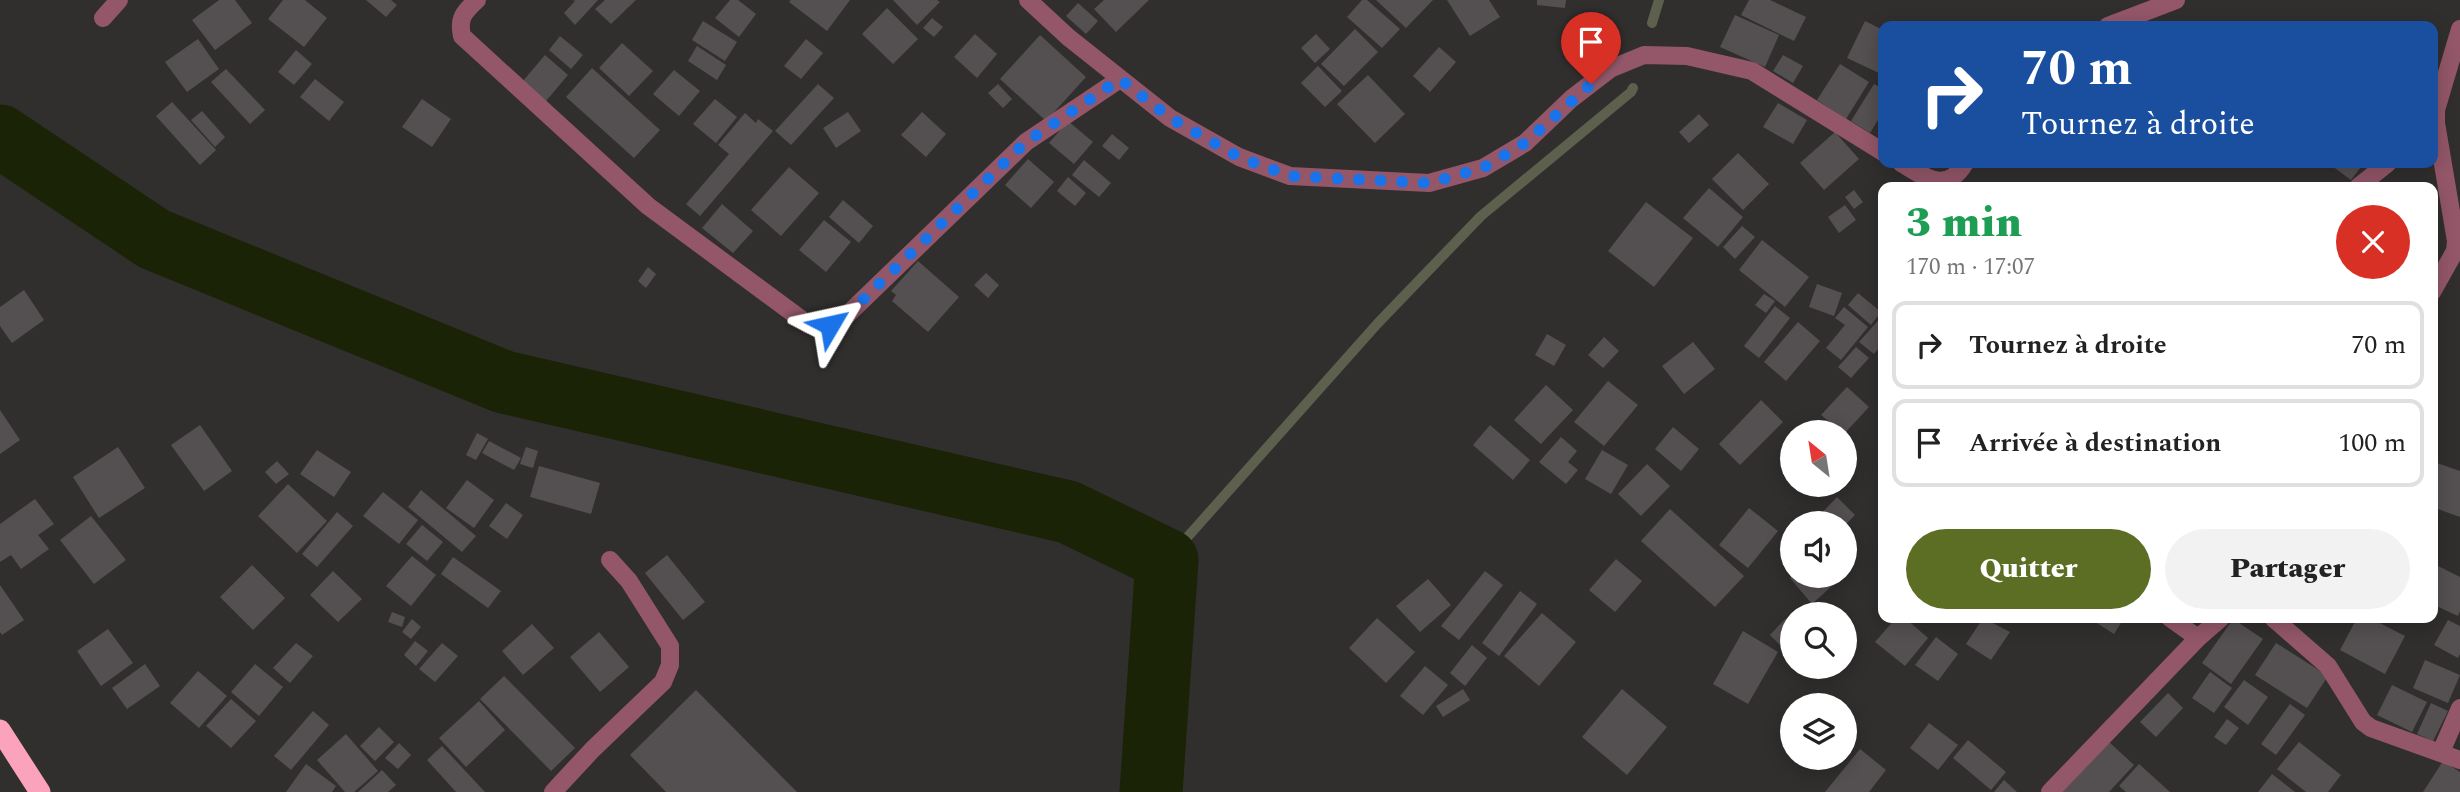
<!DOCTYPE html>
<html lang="fr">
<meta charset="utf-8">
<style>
:root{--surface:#fff;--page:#f2f2f2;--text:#222;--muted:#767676;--line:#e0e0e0;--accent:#5c6d24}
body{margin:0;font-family:Spectral,serif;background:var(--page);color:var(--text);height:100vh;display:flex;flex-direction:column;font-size:26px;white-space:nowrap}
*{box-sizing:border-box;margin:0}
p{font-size:23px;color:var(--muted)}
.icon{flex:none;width:38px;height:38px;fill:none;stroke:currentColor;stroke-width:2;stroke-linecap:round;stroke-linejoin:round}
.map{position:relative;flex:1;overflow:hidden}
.side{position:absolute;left:1878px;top:182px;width:560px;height:441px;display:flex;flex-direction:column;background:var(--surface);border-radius:14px;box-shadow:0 4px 18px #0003}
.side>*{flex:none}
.banner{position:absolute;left:1878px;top:21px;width:560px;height:147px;border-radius:14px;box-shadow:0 4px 18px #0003;background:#1a4fa0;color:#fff;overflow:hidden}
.needle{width:46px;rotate:330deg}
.controls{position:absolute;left:1780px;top:420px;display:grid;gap:14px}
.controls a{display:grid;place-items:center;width:77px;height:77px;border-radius:50%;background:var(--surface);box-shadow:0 4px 18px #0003;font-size:35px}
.pin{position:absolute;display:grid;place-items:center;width:60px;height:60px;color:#fff;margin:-72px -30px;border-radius:50% 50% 50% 0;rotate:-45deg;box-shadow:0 0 7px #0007}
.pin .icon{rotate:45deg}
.me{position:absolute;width:77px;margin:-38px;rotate:54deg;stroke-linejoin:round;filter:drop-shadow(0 0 5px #0008)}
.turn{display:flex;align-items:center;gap:24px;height:147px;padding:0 28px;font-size:32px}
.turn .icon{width:91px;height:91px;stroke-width:2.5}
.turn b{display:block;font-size:49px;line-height:60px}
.round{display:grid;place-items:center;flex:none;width:74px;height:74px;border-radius:37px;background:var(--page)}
.headline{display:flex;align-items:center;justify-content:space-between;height:119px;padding:0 28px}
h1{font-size:42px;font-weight:800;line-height:52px;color:#1e9e55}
.cta{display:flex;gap:14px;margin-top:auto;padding:14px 28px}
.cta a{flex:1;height:80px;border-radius:42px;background:var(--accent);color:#fff;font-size:28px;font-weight:800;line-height:80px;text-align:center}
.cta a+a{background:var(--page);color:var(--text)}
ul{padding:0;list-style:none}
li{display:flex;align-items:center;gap:21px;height:88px;margin:0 14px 10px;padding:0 14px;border:4px solid var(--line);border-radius:14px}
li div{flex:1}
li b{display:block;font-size:26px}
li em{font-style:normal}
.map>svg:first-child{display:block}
</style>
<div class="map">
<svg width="2460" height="792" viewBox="0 0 2460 792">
<rect width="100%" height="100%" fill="#312e2e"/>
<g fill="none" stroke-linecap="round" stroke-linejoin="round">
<path stroke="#5c604c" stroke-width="10" d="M1652,23L1659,0
M1167,560L1378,323L1481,216L1631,92L1633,88"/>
<path stroke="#1b2306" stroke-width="63" d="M0,136L154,239L504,382L1068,512L1167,560L1151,792"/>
</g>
<path fill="#545051" d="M219,0H235L252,23L215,50L192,20Z
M283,0H305L327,18L304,47L268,19Z
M366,0H391L397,5L386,17Z
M573,0H598L575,25L564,13L575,1Z
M605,0H636L611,24L595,9Z
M730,0H738L756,14L739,37L715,18Z
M791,0H850L827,31L789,2Z
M893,0H937L940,2L917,25Z
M1104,0H1149L1116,32L1094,9Z
M1362,0H1367L1400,29L1382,48L1347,17Z
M1376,0H1433L1406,28Z
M1447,0H1489L1500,17L1470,36Z
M1537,0H1566L1565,8L1537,5Z
M1749,0H1770L1806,17L1794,41L1741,15Z
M1078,3L1098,21L1086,34L1066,16Z
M887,8L918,39L893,64L862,34Z
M1735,15L1779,35L1765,67L1720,47Z
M932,18L943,27L934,37L923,28Z
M703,21L737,42L725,61L692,40Z
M1865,21L1883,30V75L1847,58Z
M1355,29L1378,52L1344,86L1321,64Z
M975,34L997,54L977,78L954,57Z
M1316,34L1330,49L1315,63L1301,48Z
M1040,35L1086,77L1046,121L1000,79Z
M560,36L583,55L571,69L549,50Z
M198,39L219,69L187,92L165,62Z
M806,39L823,53L801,79L784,66Z
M622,43L653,71L629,96L599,68Z
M697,46L726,65L717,80L688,61Z
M1439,47L1456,62L1430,92L1413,76Z
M296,50L312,64L294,85L278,72Z
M545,55L568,75L546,101L523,81Z
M1783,55L1803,66L1793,83L1773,71Z
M1840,64L1869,82L1846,119L1817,100Z
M1318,66L1342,91L1325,107L1301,83Z
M592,68L660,130L634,158L566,97Z
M226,69L265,110L250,124L211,82Z
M674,70L700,91L679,116L653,94Z
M1368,75L1405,114L1375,143L1337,104Z
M315,79L344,102L329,121L300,97Z
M818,84L834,98L791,145L775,131Z
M998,84L1012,99L1003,108L988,93Z
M1874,84L1883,89V112L1870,133L1851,121Z
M422,99L451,119L432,147L402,127Z
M715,99L737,117L716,143L693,124Z
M172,102L216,150L200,165L156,116Z
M1778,103L1807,120L1793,144L1763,127Z
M202,111L225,137L215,147L191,120Z
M848,112L861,131L836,148L823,128Z
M922,112L946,134L926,157L901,135Z
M745,113L756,123L758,119L773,131L700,216L686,204L729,154L718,145Z
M1699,114L1709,125L1689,143L1679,132Z
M1068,121L1093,142L1074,164L1049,143Z
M1835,132L1859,159L1824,190L1800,163Z
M1112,134L1129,148L1119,160L1102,146Z
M1738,153L1769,184L1743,210L1712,179Z
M1028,159L1054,182L1031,208L1005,185Z
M1084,160L1111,183L1099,197L1072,175Z
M2328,163H2364L2351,180Z
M789,167L819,193L781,236L751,210Z
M1068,177L1086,193L1075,206L1057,191Z
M1709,188L1743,217L1718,247L1683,218Z
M1854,190L1863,202L1854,209L1845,197Z
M843,200L873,226L859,243L829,217Z
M1646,202L1693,238L1654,287L1608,251Z
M722,204L753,231L733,253L702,228Z
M1845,205L1856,220L1839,233L1828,217Z
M824,220L851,242L826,272L799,250Z
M1742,226L1755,237L1735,259L1723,247Z
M1762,240L1809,277L1785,307L1739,270Z
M918,261L959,297L928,332L892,301L896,295L891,291Z
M648,267L656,274L646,288L638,281Z
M986,273L999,285L988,298L974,285Z
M1817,284L1842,293L1834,316L1809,307Z
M24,290L44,320L12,343L0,326V307Z
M1858,293L1881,312L1871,325L1848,305Z
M1764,294L1775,301L1766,313L1755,305Z
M1775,306L1790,318L1759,358L1744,346Z
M1844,307L1868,327L1841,360L1826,348L1845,325L1835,318Z
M1883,315V343L1874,354L1859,342Z
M1798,322L1820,341L1786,381L1764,362Z
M1547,334L1566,345L1554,366L1535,355Z
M1604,337L1619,351L1603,368L1588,355Z
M1693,342L1715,369L1684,394L1662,366Z
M1856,347L1869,358L1851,378L1838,367Z
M1608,381L1638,405L1604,446L1574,422Z
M1546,385L1573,410L1541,444L1514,420Z
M1847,387L1869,407L1844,434L1821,415Z
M1761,400L1783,422L1740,465L1719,444Z
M0,410L20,440L0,454Z
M200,425L232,471L204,491L171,445Z
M1490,425L1530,460L1513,480L1473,445Z
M1673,427L1699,449L1681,471L1655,449Z
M477,433L488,439L476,460L466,455Z
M1561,437L1577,451L1568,462L1578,470L1566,484L1539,462Z
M489,441L521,458L514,470L482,453Z
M118,447L145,488L99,518L73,477Z
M526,447L538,451L533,468L520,464Z
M317,450L351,472L334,497L300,474Z
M1602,450L1628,465L1611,494L1585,479Z
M277,461L289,474L276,484L265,472Z
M2434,462L2460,471V517L2432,507Z
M1647,464L1670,486L1641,516L1618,494Z
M539,466L600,483L591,514L530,497Z
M467,480L494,500L474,528L446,508Z
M288,484L327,521L297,553L258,516Z
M421,490L476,536L462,552L408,507Z
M383,492L418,520L399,544L363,516Z
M1837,497L1855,515L1844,526V523H1812Z
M35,499L54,524L38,535L49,549L21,569L11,555L0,562V524Z
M506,503L523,515L507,539L489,526Z
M1749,508L1778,531L1748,568L1719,545Z
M1670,509L1744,576L1715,607L1641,541Z
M337,512L353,526L317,567L302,554Z
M91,516L126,560L94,584L60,540Z
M422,525L443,542L427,561L406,544Z
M667,555L705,602L683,620L645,573Z
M412,556L436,575L411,606L386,586Z
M453,557L501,591L488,608L441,574Z
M1616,559L1642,581L1615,612L1589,590Z
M2432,563L2460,577V611L2458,616L2432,604Z
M252,565L285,598L253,630L220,597Z
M333,571L362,599L338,622L310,595Z
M1485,571L1503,585L1459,640L1441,626Z
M1792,576H1843L1812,604L1790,578Z
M1428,579L1451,605L1420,632L1396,606Z
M0,585L24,620L2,635L0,632Z
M1520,591L1537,604L1499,656L1482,643Z
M392,612L405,617L402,627L388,622Z
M1542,613L1576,642L1539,686L1504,656Z
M1377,618L1415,652L1386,683L1349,648Z
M1896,618H1905L1928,638L1905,666L1875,642Z
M1983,618L2010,632L1991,660L1966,644Z
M2089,618H2124L2114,634Z
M2357,618H2370L2405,636L2385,674L2340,650Z
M412,619L421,627L411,639L402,632Z
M1785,619L1792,625V645L1786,651L1770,635Z
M2233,619L2263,639L2231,684L2202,663Z
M2448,620L2460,626V654L2458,658L2434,645Z
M532,624L554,648L523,675L502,651Z
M108,629L133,663L101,686L77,651Z
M1743,631L1778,652L1748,704L1713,684Z
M599,632L629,667L600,692L570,657Z
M1936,637L1958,654L1938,681L1915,665Z
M415,641L428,651L416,666L404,655Z
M296,643L313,656L290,683L273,668Z
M442,643L458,656L435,682L419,669Z
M2276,643L2328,676L2307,708L2255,675Z
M1472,645L1487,658L1465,686L1450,673Z
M2425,660L2460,675L2448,703L2413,688Z
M145,664L160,686L127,709L112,688Z
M255,664L283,687L259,716L231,692Z
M1425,666L1448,685L1423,715L1400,696Z
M198,671L227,696L199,728L170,703Z
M2210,672L2232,688L2214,713L2192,698Z
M504,676L575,748L551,771L480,699Z
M2244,680L2268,697L2248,725L2224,707Z
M2392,685L2427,702L2412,732L2377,715Z
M1463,689L1470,700L1443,717L1436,706Z
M1622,689L1667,727L1627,775L1582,737Z
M696,690L797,792H666L630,755Z
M2168,693L2183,708L2156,737L2140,722Z
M231,699L256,721L231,748L206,726Z
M479,701L505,730L466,767L439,738Z
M2431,703L2448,711L2433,741L2417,734Z
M2290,704L2305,715L2276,755L2261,744Z
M313,711L329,725L291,770L274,756Z
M2227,719L2239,728L2226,745L2214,737Z
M1929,723L1958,745L1938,770L1910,748Z
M379,727L394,742L375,761L360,746Z
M346,734L378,771L354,792H345L317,760Z
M1968,740L2006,772L1991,790L1953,758Z
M2107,740L2134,765L2109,792H2060Z
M2299,742L2341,775L2328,792H2306L2277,769Z
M399,743L411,755L398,769L385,758Z
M442,746L485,792H456L427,760Z
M1860,749L1886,770L1869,792H1825Z
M2443,761L2460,772V792H2423Z
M306,764L336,786L332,792H286Z
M2139,764L2170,792H2126L2119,786Z
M382,770L396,785L388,792H358Z
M2272,774L2295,792H2258Z
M2004,780L2017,792H1994Z"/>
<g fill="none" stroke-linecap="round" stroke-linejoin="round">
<path stroke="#935769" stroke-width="18" d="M477,0C464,12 458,18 462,36L648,206L809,325C825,328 833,323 847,315L1026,142L1120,79
M1028,0L1068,37L1170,118L1239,157L1290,176L1429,183L1483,168L1525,143L1571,99L1610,69L1644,55L1687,56L1752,71L1883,152
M103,18L119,0
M2108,26L2176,0
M1901,163C1925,177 1946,195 1965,163
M2358,187L2388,163
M2432,292L2455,251L2456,241L2436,123V110L2460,29
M2170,618L2198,638L2221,618
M2273,618L2328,666L2363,722L2371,728L2460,760
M2441,752L2460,708
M553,792L592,750L663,682L670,665V646L629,581L610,560
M2050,792L2198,638"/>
<path stroke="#fba3bc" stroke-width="21" d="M0,730L40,792"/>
</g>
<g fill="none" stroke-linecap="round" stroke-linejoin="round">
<path stroke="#1a73e8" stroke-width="12" stroke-dasharray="0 21.6" d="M830,325L847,315L1026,142L1120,79L1170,118L1239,157L1290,176L1429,183L1483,168L1525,143L1591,84"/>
</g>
</svg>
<div class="controls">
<a><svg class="needle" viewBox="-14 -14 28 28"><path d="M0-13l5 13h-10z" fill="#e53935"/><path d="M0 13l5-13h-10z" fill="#767676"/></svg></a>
<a><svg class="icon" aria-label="sound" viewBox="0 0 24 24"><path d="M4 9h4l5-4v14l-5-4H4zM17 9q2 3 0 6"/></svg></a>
<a><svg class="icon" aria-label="search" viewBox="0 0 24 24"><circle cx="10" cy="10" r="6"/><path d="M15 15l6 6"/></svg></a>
<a><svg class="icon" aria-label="layers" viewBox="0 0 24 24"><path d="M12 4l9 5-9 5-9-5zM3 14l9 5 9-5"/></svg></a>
</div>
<div class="pin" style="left:1591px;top:84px;background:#d93025"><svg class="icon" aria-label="arrive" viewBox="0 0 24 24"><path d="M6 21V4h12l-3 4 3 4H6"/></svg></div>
<svg class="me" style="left:830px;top:325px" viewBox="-20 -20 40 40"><path d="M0-17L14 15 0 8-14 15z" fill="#1a73e8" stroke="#fff" stroke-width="4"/></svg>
<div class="banner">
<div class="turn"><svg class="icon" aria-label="right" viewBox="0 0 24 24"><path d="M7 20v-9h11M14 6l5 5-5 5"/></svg><div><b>70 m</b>Tournez à droite</div></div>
</div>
<section class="side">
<div class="headline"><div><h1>3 min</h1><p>170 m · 17:07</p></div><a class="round" style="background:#d93025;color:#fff"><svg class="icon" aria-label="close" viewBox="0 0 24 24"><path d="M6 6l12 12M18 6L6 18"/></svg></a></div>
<ul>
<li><svg class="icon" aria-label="right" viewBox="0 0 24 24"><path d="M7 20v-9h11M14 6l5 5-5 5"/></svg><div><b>Tournez à droite</b></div><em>70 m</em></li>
<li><svg class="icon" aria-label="arrive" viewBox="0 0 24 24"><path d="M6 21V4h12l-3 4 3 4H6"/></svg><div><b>Arrivée à destination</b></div><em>100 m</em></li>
</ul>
<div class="cta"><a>Quitter</a><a>Partager</a></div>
</section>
</div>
